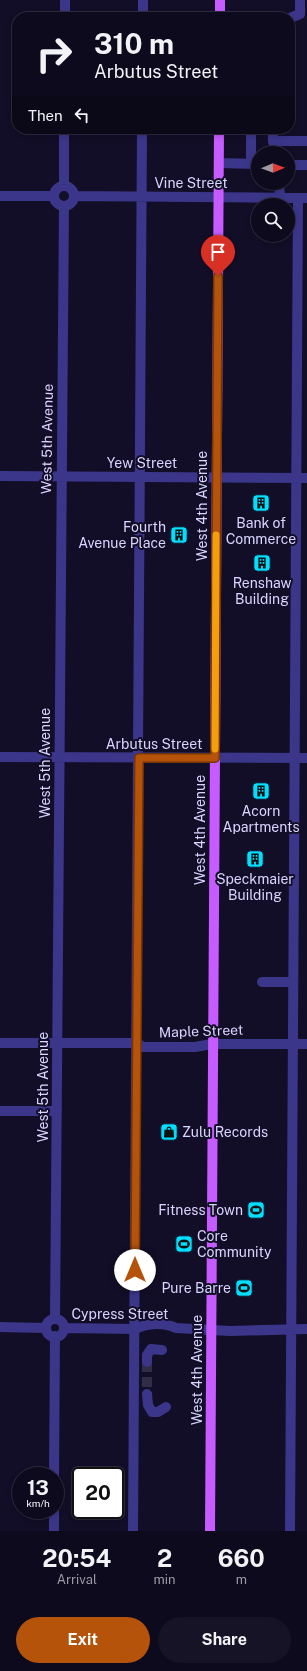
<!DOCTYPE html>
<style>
:root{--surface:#0e0a1e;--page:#171327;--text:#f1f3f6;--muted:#9b9aa4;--line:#2e2b3c;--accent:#b45309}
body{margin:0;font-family:"Public Sans",sans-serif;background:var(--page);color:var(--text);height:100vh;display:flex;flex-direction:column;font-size:15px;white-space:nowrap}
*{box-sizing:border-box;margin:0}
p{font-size:13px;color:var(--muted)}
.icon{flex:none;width:22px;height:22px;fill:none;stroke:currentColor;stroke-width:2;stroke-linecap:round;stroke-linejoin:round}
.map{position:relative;height:1531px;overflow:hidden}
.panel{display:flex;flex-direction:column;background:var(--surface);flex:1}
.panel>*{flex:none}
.banner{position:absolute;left:12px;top:12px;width:283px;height:122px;border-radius:16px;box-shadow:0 2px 6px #0003,0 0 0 1px var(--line);background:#0e0a1e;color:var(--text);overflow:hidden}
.needle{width:26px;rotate:89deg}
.buttons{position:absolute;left:251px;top:146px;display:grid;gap:8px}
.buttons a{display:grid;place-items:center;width:44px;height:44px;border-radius:50%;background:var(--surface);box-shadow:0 2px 6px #0003,0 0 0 1px var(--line);font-size:20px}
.speed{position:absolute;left:12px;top:1467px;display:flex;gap:8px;font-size:20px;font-weight:700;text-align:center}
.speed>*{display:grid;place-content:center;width:52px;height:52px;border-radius:50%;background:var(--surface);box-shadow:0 2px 6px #0003,0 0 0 1px var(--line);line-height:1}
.speed small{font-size:10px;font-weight:400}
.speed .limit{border:2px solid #111;border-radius:6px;background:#fff;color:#111}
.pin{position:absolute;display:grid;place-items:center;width:34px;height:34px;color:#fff;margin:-41px -17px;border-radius:50% 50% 50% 0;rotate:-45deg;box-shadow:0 0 4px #0007}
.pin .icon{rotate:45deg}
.me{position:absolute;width:44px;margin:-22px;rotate:0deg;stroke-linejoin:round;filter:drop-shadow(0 0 3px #0008)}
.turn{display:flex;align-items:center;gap:14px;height:84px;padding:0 16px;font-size:18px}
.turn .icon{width:52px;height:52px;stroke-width:2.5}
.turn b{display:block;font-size:28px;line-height:34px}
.then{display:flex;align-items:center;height:38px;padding:0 16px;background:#0003;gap:8px;font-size:15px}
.eta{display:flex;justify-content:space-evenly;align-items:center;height:68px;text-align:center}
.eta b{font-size:24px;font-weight:700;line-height:28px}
.action{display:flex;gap:8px;margin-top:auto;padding:8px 16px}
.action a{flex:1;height:46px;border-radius:24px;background:var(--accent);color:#fff;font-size:16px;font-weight:700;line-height:46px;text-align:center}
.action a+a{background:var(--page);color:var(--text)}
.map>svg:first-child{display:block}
</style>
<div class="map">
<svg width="307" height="1531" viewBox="0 0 307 1531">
<rect width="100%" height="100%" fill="#130e28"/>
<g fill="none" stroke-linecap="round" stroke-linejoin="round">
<path stroke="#312c48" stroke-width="10" stroke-dasharray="10 5" stroke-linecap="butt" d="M147,1362V1394"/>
<path stroke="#3b368a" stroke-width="10" d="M65,17V0
M143,17V0
M290,18L300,14V0
M273,129V141L276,153
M273,141H307
M219,163L258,164
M251,164V129
M288,165H307
M279,183L280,198
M54 196a10 10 0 1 1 20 0a10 10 0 1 1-20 0Z
M64,186V129
M0,196H54
M74,196L307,198
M0,476L307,478
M0,757L307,758
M262,982H293
M0,1043H137L143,1047H195L212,1044H307
M0,1111H57
M55,1319L64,206
M46 1328a9 9 0 1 1 18 0a9 9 0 1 1-18 0Z
M0,1327L46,1328
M64,1328L135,1329C148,1323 164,1322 176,1328L230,1331L307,1329
M147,1362V1355L151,1349L162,1350
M147,1394L148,1405L152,1412H158L166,1407
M54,1476L55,1336
M54,1531V1510
M133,1531L142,129
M290,1531L298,198"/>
<path stroke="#c65cff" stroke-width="10" d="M220,17V0
M210,1531L219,129"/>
</g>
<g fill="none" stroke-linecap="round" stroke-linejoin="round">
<defs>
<path id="route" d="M135,1270L139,758H215L218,276"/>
</defs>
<use href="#route" stroke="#753606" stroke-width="10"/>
<use href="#route" stroke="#b45309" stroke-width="7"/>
<path stroke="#f59e0b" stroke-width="7" d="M215,749L216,535"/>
</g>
<defs>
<symbol id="building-square" viewBox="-11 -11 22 22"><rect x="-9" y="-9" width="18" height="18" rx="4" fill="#01dfff" stroke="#130e28"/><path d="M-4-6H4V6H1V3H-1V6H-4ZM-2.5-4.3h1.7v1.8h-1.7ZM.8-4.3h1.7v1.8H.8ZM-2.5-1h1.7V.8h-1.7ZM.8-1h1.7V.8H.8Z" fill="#111"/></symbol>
<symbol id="shop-square" viewBox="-11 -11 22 22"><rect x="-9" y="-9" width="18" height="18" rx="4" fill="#01dfff" stroke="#130e28"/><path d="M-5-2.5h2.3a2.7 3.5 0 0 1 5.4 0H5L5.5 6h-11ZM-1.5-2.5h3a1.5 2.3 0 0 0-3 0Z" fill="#111"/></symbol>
<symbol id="stadium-square" viewBox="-11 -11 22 22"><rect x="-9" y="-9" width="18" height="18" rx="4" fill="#01dfff" stroke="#130e28"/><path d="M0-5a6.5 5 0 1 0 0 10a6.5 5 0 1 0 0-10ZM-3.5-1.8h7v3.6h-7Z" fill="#111"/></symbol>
</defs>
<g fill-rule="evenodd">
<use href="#building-square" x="251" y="493" width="20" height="20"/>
<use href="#building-square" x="169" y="525" width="20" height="20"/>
<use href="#building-square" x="252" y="553" width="20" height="20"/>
<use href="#building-square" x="251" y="781" width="20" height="20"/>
<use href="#building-square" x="245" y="849" width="20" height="20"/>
<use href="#shop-square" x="159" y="1122" width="20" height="20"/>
<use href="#stadium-square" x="246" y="1200" width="20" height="20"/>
<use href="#stadium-square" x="174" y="1234" width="20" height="20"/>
<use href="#stadium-square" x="234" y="1278" width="20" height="20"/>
</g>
<g text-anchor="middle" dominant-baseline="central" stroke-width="4" stroke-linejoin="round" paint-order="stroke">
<g font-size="14" fill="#dad5ff" stroke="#130e28">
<text x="191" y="183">Vine Street</text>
<text transform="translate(47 439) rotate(-89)">West 5th Avenue</text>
<text x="142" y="463">Yew Street</text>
<text transform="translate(202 506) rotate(-90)">West 4th Avenue</text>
<text x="154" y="744">Arbutus Street</text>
<text transform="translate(45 763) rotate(-90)">West 5th Avenue</text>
<text transform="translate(200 830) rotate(-90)">West 4th Avenue</text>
<text transform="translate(201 1031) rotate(-2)">Maple Street</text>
<text transform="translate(43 1087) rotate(-90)">West 5th Avenue</text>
<text x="120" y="1314">Cypress Street</text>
<text transform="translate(197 1370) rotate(-90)">West 4th Avenue</text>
</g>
<g font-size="14" fill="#dad5ff" stroke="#130e28">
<text x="261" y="523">Bank of<tspan x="261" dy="16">Commerce</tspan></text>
<text x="166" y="527" text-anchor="end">Fourth<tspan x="166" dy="16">Avenue Place</tspan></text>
<text x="262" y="583">Renshaw<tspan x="262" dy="16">Building</tspan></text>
<text x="261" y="811">Acorn<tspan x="261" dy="16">Apartments</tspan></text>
<text x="255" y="879">Speckmaier<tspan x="255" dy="16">Building</tspan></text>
<text x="182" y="1132" text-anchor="start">Zulu Records</text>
<text x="243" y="1210" text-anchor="end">Fitness Town</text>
<text x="197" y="1236" text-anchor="start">Core<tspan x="197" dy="16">Community</tspan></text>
<text x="231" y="1288" text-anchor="end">Pure Barre</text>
</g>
</g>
</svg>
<div class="buttons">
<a><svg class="needle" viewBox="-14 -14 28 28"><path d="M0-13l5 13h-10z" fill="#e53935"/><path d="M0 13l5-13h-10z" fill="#9b9aa4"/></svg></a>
<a><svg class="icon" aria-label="search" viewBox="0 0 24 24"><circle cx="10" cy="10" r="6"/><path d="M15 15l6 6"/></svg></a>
</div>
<div class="speed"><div>13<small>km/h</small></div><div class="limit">20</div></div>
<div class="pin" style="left:218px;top:276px;background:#d93025"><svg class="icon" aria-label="arrive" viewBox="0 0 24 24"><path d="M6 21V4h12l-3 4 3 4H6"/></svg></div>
<svg class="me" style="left:135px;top:1270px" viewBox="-20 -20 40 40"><circle r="19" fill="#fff"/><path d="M0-13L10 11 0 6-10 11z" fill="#b45309"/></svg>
<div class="banner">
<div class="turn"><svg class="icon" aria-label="right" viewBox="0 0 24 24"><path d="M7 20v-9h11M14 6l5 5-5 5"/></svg><div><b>310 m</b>Arbutus Street</div></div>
<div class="then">Then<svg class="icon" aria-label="left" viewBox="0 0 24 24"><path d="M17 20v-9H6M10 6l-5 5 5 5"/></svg></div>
</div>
</div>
<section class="panel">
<div class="eta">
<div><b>20:54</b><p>Arrival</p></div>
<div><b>2</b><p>min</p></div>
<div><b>660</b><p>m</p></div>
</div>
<div class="action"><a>Exit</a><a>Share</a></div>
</section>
